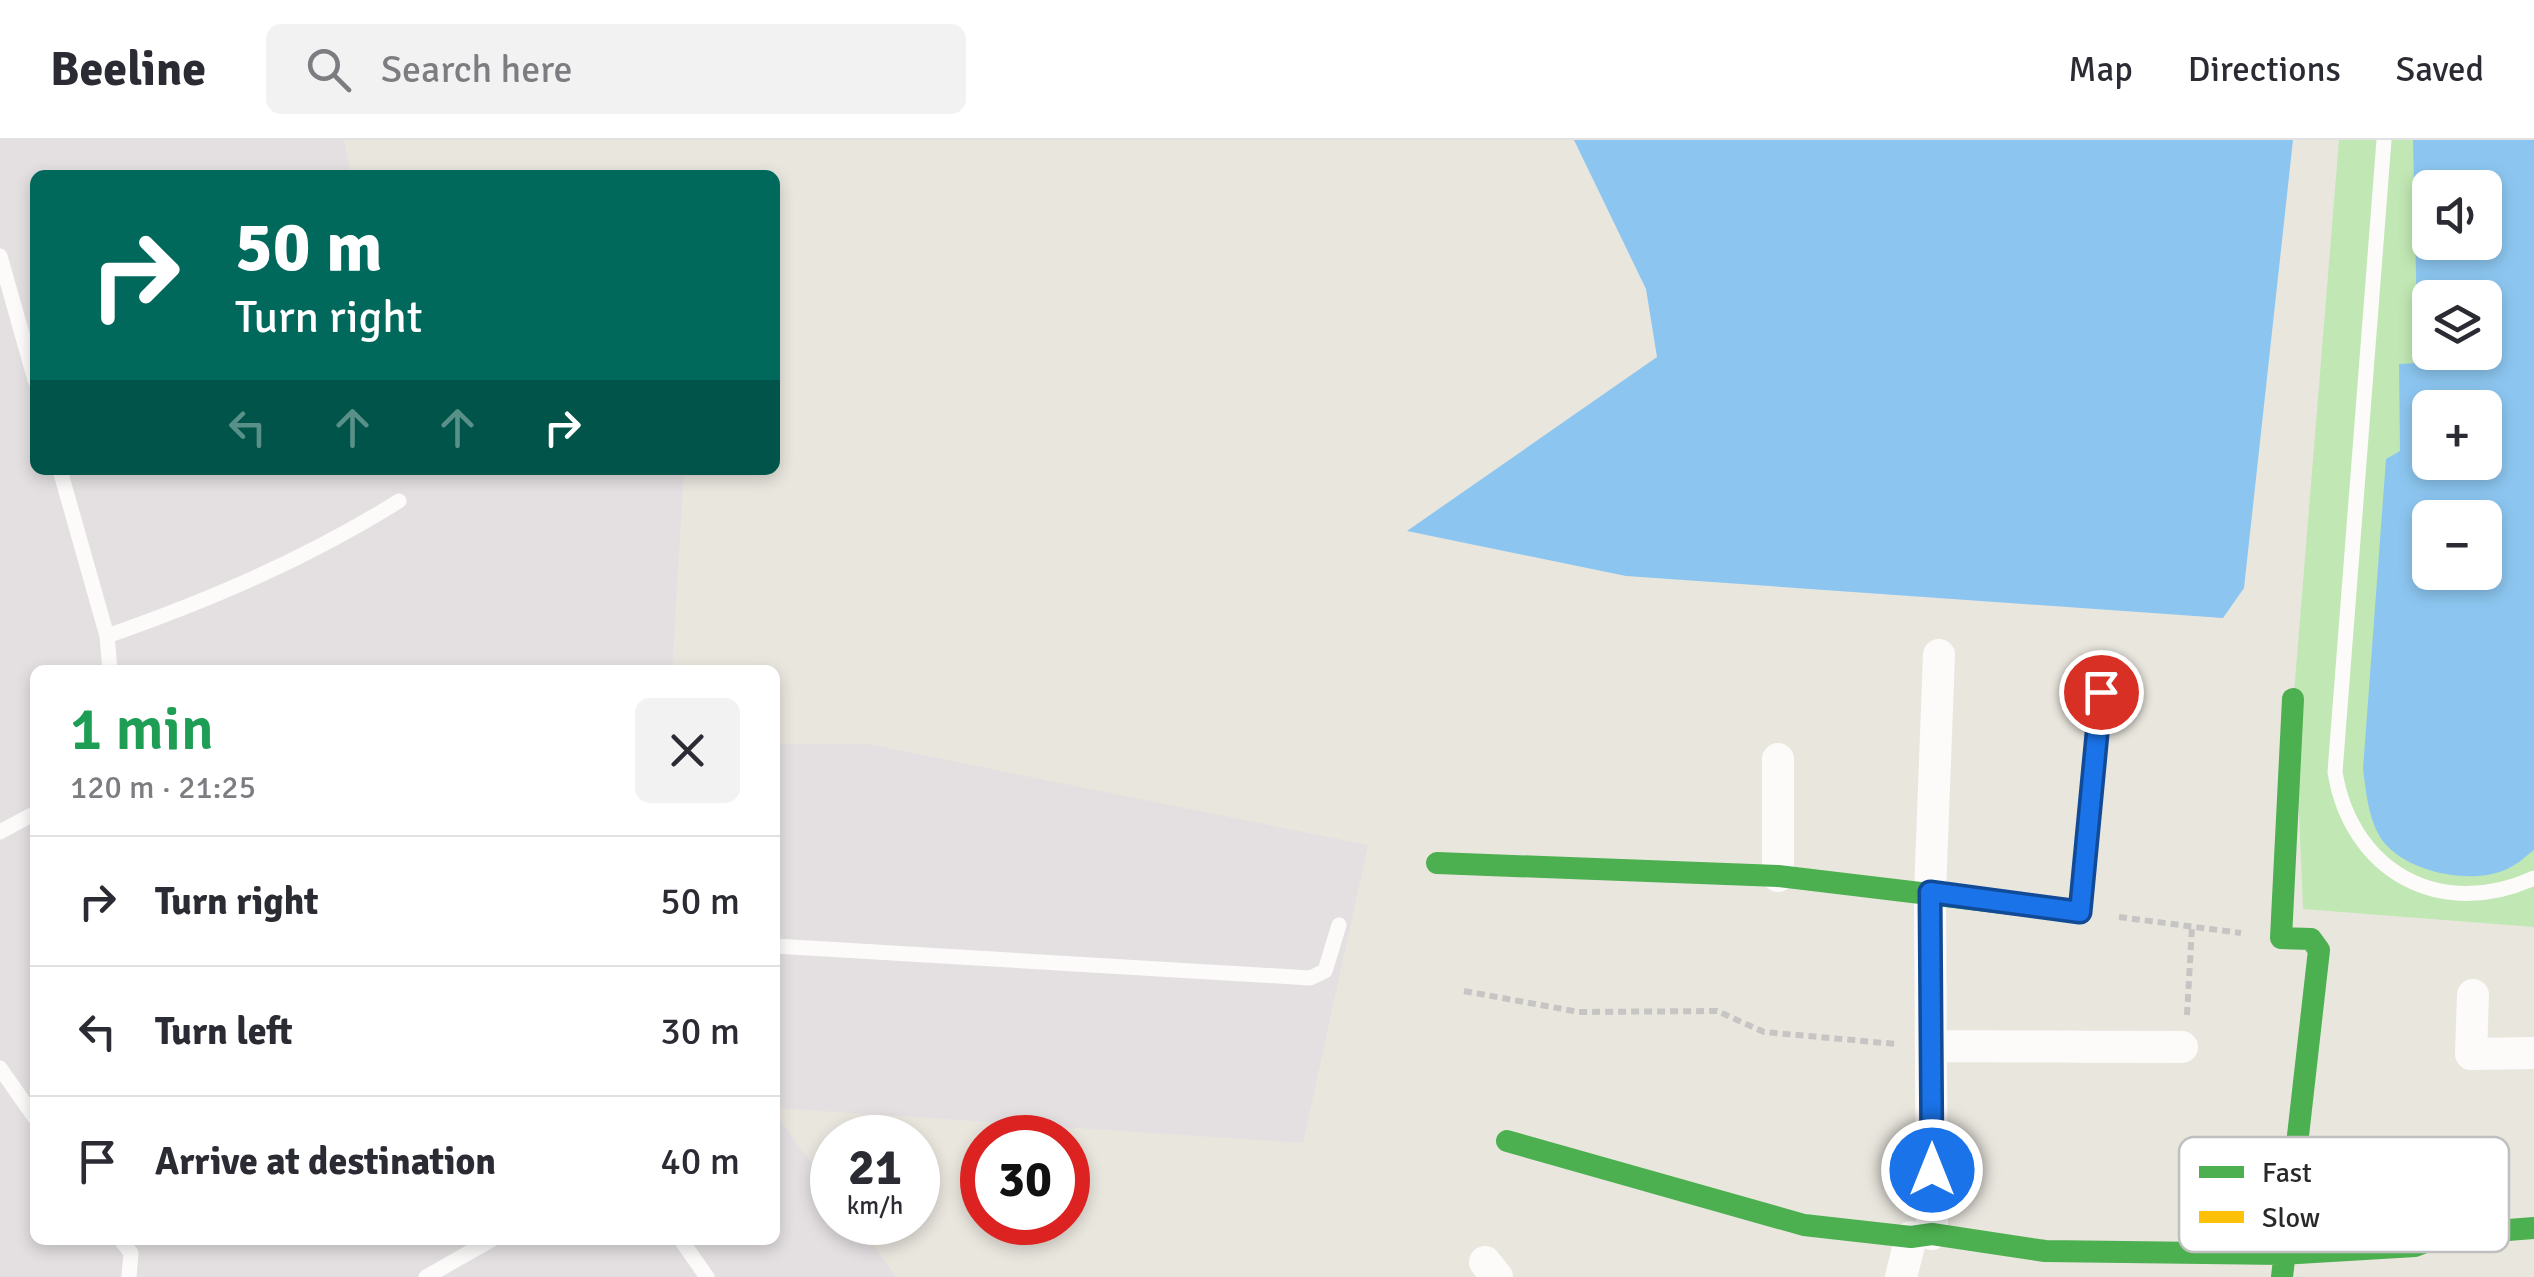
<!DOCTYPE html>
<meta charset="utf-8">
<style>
:root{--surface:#fff;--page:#f2f2f3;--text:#2b2b33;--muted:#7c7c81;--line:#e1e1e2}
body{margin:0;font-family:Signika,sans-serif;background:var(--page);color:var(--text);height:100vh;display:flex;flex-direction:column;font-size:38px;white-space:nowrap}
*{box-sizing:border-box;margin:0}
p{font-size:32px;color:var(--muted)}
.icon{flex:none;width:55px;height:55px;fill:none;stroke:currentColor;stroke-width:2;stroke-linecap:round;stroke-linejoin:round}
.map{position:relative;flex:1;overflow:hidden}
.drawer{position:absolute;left:30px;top:525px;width:750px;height:580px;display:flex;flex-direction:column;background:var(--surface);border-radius:15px;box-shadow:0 5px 15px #0003}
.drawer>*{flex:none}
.banner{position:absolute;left:30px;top:30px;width:750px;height:305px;border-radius:15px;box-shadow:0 5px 15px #0003;background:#00695c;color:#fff;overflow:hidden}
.controls{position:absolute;left:2412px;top:30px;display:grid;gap:20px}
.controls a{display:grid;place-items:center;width:90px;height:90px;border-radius:15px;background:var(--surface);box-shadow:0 5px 15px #0003;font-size:50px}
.speed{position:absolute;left:810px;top:975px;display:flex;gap:20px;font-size:50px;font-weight:700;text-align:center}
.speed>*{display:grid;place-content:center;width:130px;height:130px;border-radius:50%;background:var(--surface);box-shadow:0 5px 15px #0003;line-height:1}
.speed small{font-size:25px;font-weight:400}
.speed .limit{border:15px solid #d22;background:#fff;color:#111}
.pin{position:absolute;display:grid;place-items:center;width:85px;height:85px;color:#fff;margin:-42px;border:5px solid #fff;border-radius:50%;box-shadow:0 2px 10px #0007}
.me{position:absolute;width:110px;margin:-55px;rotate:0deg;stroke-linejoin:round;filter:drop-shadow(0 0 8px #0008)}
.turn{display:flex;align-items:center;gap:35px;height:210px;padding:0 40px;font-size:45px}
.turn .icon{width:130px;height:130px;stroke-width:2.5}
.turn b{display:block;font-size:70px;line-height:85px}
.lanes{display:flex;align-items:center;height:95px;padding:0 40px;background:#0003;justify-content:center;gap:50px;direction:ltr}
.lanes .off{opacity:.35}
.round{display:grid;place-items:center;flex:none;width:105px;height:105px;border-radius:15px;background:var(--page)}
.head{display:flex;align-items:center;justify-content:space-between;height:170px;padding:0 40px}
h1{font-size:60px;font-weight:600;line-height:75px;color:#1e9e55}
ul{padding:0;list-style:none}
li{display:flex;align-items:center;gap:30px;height:130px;padding:0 40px;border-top:2px solid var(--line)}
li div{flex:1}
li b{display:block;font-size:38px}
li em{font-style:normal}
header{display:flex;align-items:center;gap:60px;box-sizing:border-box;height:140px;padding:0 50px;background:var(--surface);border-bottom:2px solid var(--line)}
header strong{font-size:48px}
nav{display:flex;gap:55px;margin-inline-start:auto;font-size:35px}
.search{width:700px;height:90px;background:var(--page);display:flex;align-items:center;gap:25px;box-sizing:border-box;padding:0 35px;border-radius:15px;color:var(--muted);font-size:38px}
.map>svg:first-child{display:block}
</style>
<header>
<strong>Beeline</strong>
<div class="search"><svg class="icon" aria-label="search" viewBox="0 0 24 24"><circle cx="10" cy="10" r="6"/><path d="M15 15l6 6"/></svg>Search here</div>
<nav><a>Map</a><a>Directions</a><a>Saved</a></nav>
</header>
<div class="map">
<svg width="2534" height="1137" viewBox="0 0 2534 1137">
<rect width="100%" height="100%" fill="#e9e6de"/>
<path fill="#e4e0e2" d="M0,0H344L351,35H35V330H684L672,530H35V1100H775V973L832,1051V1082L856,1083L897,1137H0Z
M775,604H868L1368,705L1303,1003L775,968Z"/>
<path fill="#c1e8b4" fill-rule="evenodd" d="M2339,0H2534V787L2303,769L2294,553ZM2430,48H2485V102H2430ZM2430,158H2485V212H2430ZM2430,268H2485V322H2430ZM2430,378H2485V432H2430Z"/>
<path fill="#8cc6f0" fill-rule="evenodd" d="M1574,0H2293L2244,448L2223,478L1626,436L1407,391L1657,217L1646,149Z
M2413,0H2534V710C2526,716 2518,724 2509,728C2473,747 2402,732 2380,697C2368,677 2366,651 2363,629L2386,319L2400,311L2399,224L2418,223ZM2430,48H2485V102H2430ZM2430,158H2485V212H2430ZM2430,268H2485V322H2430ZM2430,378H2485V432H2430Z"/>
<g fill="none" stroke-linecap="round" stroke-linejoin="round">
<path stroke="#c6c5c4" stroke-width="6" stroke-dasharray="8 5" stroke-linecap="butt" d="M2119,777L2241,793
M1464,851L1579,872L1717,871L1764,892L1896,904
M2187,875L2192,786"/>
<path stroke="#fcfbfa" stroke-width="15" d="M2384,0L2335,632C2351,731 2440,781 2534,738
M0,116L35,240
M60,330L107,496L110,530
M107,496C210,460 306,419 399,361
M0,692L35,673
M775,806L1310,838L1325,831L1339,785
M0,928L35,978
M121,1100L131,1113L129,1137
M681,1100L707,1137
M426,1137L491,1100"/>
<path stroke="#fcfbfa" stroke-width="32" d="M1778,619V736
M2473,855L2471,914L2534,913
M1931,906L2182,907
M1932,1094L1930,753L1939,515
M1485,1122L1497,1137
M1901,1137L1911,1097"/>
<path stroke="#4caf50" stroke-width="22" d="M1437,723L1778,736L2012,764
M1507,1001L1804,1085L1911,1097L1932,1094L2045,1111L2283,1114L2415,1106L2444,1095L2534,1088
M2282,1137L2319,810L2311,799L2281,798L2293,559"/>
<path stroke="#ffc107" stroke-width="22" d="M2012,764L2080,772L2101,552"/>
</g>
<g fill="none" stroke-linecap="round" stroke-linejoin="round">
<defs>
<path id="route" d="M1932,1030L1930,752L2080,772L2101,552"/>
</defs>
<use href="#route" stroke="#114b97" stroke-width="25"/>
<use href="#route" stroke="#1a73e8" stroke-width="18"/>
</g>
<rect x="2179" y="997" width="330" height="115" rx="15" fill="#fff" stroke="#bfbfbf" stroke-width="2.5"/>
<rect x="2199" y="1026" width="45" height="12" fill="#4caf50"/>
<rect x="2199" y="1071" width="45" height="12" fill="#ffc107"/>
<g font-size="28" fill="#292929">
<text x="2262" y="1042">Fast</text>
<text x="2262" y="1087">Slow</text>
</g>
</svg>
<div class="controls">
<a><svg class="icon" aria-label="sound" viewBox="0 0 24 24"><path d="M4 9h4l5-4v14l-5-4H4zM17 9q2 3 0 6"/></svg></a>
<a><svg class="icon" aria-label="layers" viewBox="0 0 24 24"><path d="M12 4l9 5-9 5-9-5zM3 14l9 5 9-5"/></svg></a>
<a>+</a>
<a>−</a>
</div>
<div class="speed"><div>21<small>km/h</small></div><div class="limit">30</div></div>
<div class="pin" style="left:2101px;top:552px;background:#d93025"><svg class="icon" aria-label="arrive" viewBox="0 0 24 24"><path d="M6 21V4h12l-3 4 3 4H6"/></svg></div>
<svg class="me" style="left:1932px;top:1030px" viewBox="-20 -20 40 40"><circle r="17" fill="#1a73e8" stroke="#fff" stroke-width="3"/><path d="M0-11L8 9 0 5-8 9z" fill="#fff"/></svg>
<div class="banner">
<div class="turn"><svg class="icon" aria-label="right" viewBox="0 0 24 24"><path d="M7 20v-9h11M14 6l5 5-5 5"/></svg><div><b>50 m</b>Turn right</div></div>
<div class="lanes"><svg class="icon off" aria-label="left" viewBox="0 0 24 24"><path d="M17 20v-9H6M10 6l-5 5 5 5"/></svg><svg class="icon off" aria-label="ahead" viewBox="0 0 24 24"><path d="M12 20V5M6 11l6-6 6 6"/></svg><svg class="icon off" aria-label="ahead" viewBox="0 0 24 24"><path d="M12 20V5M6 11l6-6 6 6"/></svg><svg class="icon" aria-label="right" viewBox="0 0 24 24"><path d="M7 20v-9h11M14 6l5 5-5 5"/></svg></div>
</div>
<section class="drawer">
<div class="head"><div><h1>1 min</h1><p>120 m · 21:25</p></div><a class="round"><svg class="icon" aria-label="close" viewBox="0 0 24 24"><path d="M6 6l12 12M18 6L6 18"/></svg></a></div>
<ul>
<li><svg class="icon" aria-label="right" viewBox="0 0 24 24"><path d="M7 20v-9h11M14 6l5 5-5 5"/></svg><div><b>Turn right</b></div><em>50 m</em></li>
<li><svg class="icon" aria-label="left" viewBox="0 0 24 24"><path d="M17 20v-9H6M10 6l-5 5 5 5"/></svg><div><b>Turn left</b></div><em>30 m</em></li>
<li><svg class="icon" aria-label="arrive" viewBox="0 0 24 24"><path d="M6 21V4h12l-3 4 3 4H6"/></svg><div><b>Arrive at destination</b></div><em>40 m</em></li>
</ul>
</section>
</div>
